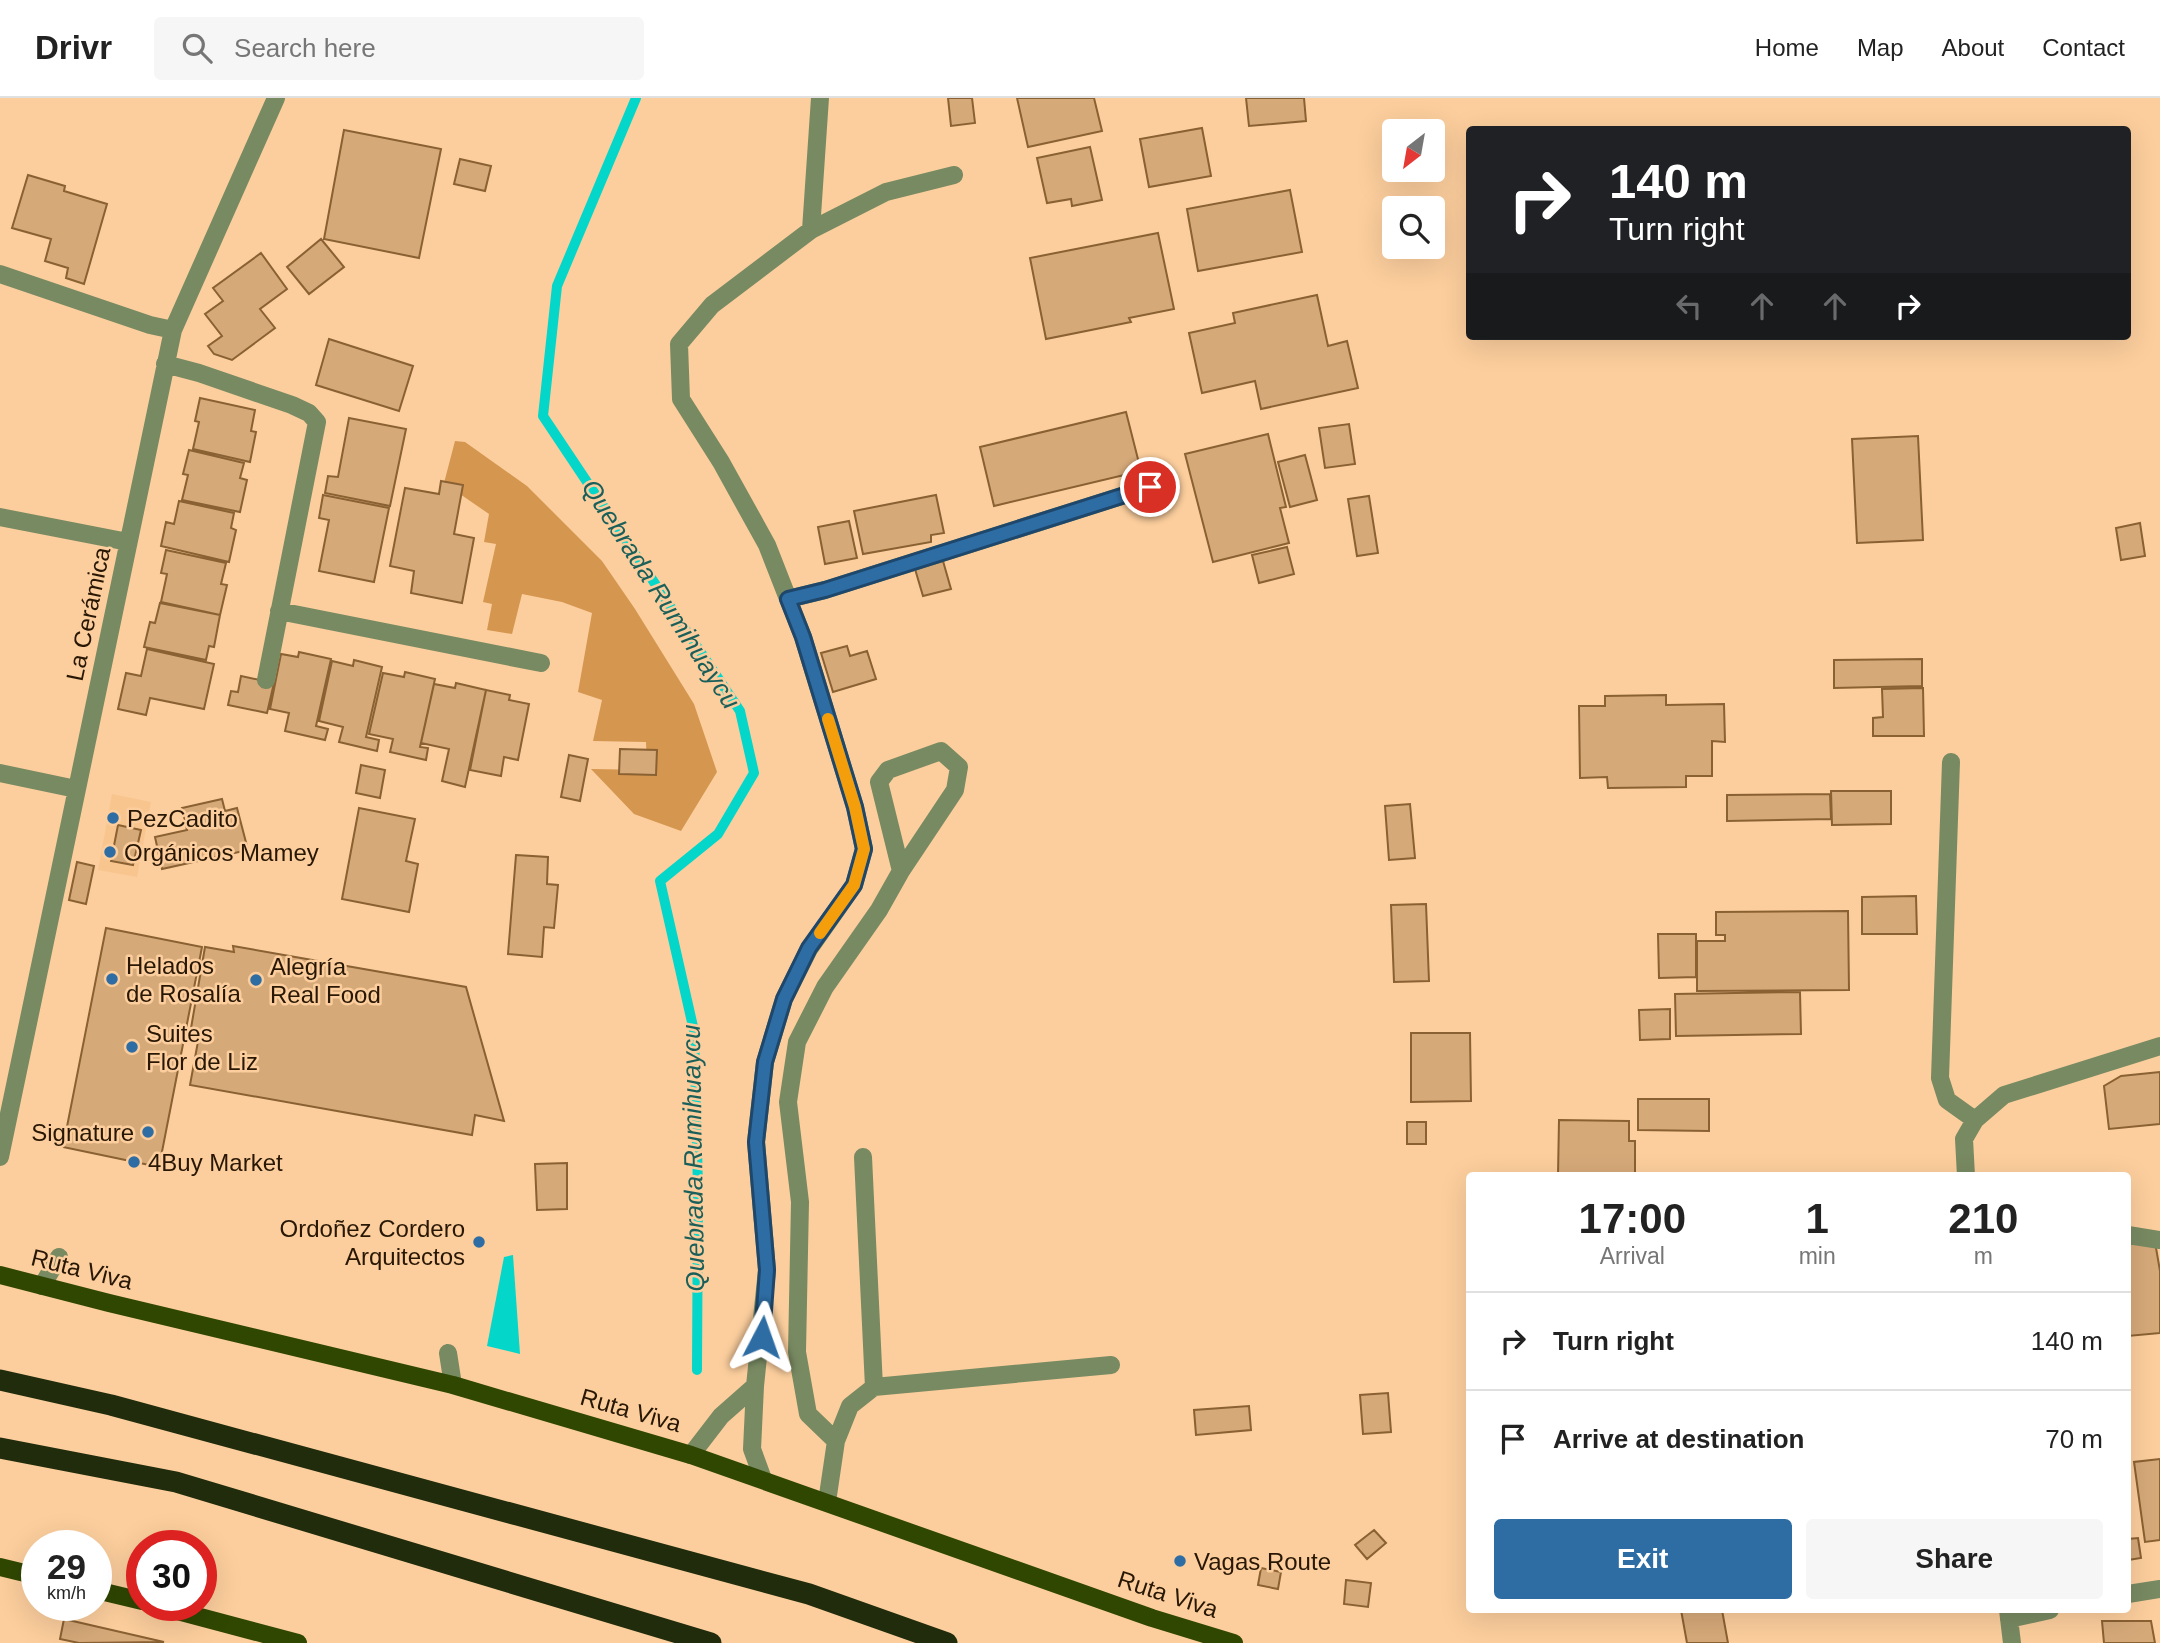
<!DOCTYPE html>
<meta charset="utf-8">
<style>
:root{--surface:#fff;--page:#f6f6f6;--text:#222;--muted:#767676;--line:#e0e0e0;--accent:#2e6da4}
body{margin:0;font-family:Arial,sans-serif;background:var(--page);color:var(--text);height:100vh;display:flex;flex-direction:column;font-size:26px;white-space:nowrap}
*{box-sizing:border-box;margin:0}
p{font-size:23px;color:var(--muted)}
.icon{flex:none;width:38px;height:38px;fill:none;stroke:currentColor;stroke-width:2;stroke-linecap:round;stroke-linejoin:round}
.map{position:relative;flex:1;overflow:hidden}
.side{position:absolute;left:1466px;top:1074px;width:665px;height:441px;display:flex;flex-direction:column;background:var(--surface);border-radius:7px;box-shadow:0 7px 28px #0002}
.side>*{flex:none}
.guide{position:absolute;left:1466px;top:28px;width:665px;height:214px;border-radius:7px;box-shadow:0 7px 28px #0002;background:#202124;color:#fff;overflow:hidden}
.needle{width:46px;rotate:211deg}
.tools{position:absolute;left:1382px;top:21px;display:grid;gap:14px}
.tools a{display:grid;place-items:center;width:63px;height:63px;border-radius:7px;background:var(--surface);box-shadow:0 7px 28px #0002;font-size:35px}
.speed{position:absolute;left:21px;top:1432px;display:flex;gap:14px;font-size:35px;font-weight:700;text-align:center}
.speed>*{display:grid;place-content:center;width:91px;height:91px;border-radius:50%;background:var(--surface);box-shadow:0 7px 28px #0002;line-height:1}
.speed small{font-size:18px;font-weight:400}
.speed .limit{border:10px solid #d22;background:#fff;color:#111}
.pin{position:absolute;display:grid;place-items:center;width:60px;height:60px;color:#fff;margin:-30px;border:4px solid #fff;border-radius:50%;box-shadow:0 2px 7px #0007}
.me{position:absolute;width:77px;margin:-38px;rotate:4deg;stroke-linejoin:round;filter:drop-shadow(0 0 5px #0008)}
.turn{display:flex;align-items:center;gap:24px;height:147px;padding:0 28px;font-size:32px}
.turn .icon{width:91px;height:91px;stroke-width:2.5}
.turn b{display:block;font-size:49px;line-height:60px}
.lanes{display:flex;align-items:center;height:66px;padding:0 28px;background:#0003;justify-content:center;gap:35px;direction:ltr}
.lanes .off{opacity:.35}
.eta{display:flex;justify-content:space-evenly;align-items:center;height:119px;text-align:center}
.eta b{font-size:42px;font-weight:800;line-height:49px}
.action{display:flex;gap:14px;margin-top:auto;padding:14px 28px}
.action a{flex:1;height:80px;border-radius:7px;background:var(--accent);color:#fff;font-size:28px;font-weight:800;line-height:80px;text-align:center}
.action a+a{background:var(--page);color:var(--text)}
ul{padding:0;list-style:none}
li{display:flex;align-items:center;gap:21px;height:98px;padding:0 28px;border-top:2px solid var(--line)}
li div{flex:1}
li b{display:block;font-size:26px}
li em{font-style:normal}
header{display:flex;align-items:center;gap:42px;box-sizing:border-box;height:98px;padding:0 35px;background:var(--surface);border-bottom:2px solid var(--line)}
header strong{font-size:33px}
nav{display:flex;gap:38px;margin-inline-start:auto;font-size:24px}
.search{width:490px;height:63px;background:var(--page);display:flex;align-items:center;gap:18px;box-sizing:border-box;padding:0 24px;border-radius:7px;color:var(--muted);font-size:26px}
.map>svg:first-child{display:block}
</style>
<header>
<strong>Drivr</strong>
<div class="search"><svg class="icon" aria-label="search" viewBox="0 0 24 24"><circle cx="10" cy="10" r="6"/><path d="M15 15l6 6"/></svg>Search here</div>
<nav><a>Home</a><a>Map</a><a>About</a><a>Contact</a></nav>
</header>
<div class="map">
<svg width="2160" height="1545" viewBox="0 0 2160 1545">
<rect width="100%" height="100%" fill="#fcce9d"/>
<path fill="#f9c58e" d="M112,696L151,704L137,779L98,772Z"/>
<path fill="#d5964f" d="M455,343L465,344L527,388L602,463L635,511L694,606L717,674L681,733L634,716L591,671L647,672L646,644L593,643L602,602L578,594L592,515L562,504L522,496L512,536L487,532L492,506L483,504L496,446L484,444L489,416L444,385Z"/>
<path fill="#04d6ca" d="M513,1157L520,1256L487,1248L504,1159Z"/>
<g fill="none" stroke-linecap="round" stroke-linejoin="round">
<path stroke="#04d6ca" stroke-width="10" d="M636,0L557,188L543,318L740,613L754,675L718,736L660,783L694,933L698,1090L697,1272"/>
</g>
<path fill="#d6a979" stroke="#8a6132" stroke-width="2" d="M948,0H972L975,25L951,28Z
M1017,0H1094L1102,33L1028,49Z
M1246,0H1304L1306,23L1249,28Z
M1202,30L1211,78L1149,89L1140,41Z
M344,32L441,51L419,160L324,141Z
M1090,49L1102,102L1072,108L1071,101L1047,105L1037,60Z
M460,61L491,68L485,93L454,86Z
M28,77L65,88L64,93L107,106L84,186L66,180L68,170L45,163L51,141L12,130Z
M1290,92L1302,154L1198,173L1187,111Z
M1158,135L1174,211L1129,220L1131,224L1046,241L1030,160Z
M321,141L344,169L309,196L287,169Z
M261,155L287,191L260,211L275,230L232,262L214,256L208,248L222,238L205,216L223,203L213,190Z
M1317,197L1328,248L1347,243L1358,290L1261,311L1255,283L1202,295L1189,235L1235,225L1233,215Z
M329,241L413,268L399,313L316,287Z
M200,300L255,312L251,333L256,334L250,364L193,351L199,324L195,323Z
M1126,314L1141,373L994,408L980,349Z
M349,320L406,331L390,408L325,395L328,378L338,379Z
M1349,326L1355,366L1325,370L1319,330Z
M1268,336L1286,409L1280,410L1289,445L1213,464L1185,356Z
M1918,338L1923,442L1857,445L1852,341Z
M189,352L244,365L240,380L247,382L240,414L182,402L188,377L183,376Z
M1305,357L1317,402L1290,409L1278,364Z
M441,383L463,387L454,436L474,440L462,505L411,495L414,473L390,468L405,390L439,396Z
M323,397L389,410L374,484L319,473L329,422L319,420Z
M936,397L944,435L931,437V444L863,456L854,413Z
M1369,398L1378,455L1357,458L1348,401Z
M179,403L234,415L231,430L236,432L229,464L161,448L166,424L174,426Z
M849,423L857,460L825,466L818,429Z
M2140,425L2145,458L2121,462L2116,430Z
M1287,449L1294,476L1259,485L1252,457Z
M166,452L226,465L221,486L227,487L220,517L161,504L167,476L161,475Z
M943,463L951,491L923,498L915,471Z
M160,505L220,517L214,549L209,548L206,562L144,549L150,524L155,525Z
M847,548L850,558L867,553L876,581L833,594L821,555Z
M147,551L214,566L204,611L150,600L146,617L118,611L126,575L141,578Z
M299,554L331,561L316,628L328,631L325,642L285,633L289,615L270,611L281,556L298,559Z
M1922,561V588L1834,590V562Z
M354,562L382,569L366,639L379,642L377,653L339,644L343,629L319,623L332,563L353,568Z
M405,574L435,581L420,649L428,650L426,662L390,654L393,641L369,636L383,575L404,579Z
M241,578L274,585L267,615L228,607L231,593L238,594Z
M456,585L486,592L465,689L442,683L449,651L421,645L434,586L455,590Z
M1923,590L1924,638H1873V620L1883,619L1882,591Z
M486,592L510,597L509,602L529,606L518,662L504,659L501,678L470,672Z
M1666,597V607L1724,606L1725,644L1712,643V678H1686V689L1608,690L1607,679L1580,680L1579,608H1605V598Z
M620,651L657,652L656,677L619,676Z
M569,657L588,661L580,703L561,699Z
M361,667L385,672L380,700L356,695Z
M1831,693H1891V726L1832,727Z
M1830,696L1831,721L1727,723V697Z
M222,701L225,713L237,710L248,752L162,771L155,739L187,732L182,710Z
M1410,706L1415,760L1389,762L1385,708Z
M359,710L415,721L406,763L418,766L409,814L342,801Z
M118,727L141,732L133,767L111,763Z
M516,757L548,759L547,786L558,787L554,830L544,829L542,859L508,856Z
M77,764L94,768L86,806L69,802Z
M1916,798L1917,836H1862V799Z
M1426,806L1429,883L1394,884L1391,807Z
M1848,813L1849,892L1697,893V843H1725V837H1716V814Z
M106,830L202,849L159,1069L63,1049Z
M1658,836H1696V879L1659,880Z
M233,848L466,889L504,1023L475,1017L472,1037L190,987L199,938L190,936L205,849L234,854Z
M1800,894L1801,936L1676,938L1675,896Z
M1670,911V941L1640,942L1639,912Z
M1411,935H1470L1471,1003L1411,1004Z
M2160,974V1026L2109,1031L2104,988L2121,978Z
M1638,1001H1709V1033L1638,1032Z
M1559,1022L1629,1023V1043H1635V1078H1558Z
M1407,1024H1426V1046H1407Z
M567,1065V1111L537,1112L535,1066Z
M2155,1144L2160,1173V1235L2128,1238V1146Z
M1388,1295L1391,1334L1363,1336L1360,1297Z
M1249,1308L1251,1332L1196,1337L1194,1312Z
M2160,1361V1442L2145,1444L2134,1364Z
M1374,1432L1386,1445L1367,1461L1355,1447Z
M2138,1440L2141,1460L2128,1462V1441Z
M1261,1470L1281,1474L1278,1491L1258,1487Z
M1346,1482L1371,1485L1368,1509L1344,1506Z
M1681,1512H1722L1728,1545H1687Z
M64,1521L164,1544L79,1545L60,1541Z
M2102,1523H2151L2155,1545H2104Z"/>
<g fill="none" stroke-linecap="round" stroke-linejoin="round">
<path stroke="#788a62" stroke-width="18" d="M811,132L820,0
M0,176L150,227L173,232
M165,266L199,275L292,307L309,315L317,324L266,582
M0,419L128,444
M788,501L825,492L1150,389
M279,513L541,565
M1951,664L1940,980L1947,1002L1975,1022
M0,675L76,691
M0,1059L173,232L276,0
M863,1059L874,1289
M1966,1078L1964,1041L1975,1022L2004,997L2160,948
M2128,1137L2160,1142
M42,1188L59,1159
M448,1255L453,1287
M836,1343L808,1316L797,1254L800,1104L788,1004L797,944L825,889L879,812L901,773L879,684L888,672L941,653L959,669L955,692L901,773
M691,1357L721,1318L755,1288
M763,1381L752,1351L755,1288L767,1172L756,1044L765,964L784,901L809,851L854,787L864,751L855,709L803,539L767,447L721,364L681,301L679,246L712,207L811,132L886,94L954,77
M827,1404L836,1343L850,1308L874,1289L1111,1267
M2128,1496L2160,1491
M2008,1512L2012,1545
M2009,1521L2050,1512"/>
<path stroke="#304702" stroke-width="18" d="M0,1177L109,1205L453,1287L691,1357L1152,1520L1234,1545
M0,1469L37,1478
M96,1492L142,1503
M155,1507L298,1545"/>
<path stroke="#202c0c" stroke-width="21" d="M0,1282L111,1307L809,1496L947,1545
M0,1350L176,1384L711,1545"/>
</g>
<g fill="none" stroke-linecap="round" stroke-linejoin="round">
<defs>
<path id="route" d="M762,1239L767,1172L756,1044L765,964L784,901L809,850L854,787L864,751L855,709L803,539L788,501L825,492L1150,389"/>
</defs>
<use href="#route" stroke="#1e476b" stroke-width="18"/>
<use href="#route" stroke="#2e6da4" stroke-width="12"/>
<path stroke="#f59e0b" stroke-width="12" d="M820,835L854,787L864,751L855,709L828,621"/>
</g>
<g fill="#2e6da4" stroke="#fcce9d" stroke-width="2.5">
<circle cx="113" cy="720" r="7"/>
<circle cx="110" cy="754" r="7"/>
<circle cx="112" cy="881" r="7"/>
<circle cx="256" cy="882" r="7"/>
<circle cx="132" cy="949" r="7"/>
<circle cx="148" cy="1034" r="7"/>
<circle cx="134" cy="1064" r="7"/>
<circle cx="479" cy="1144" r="7"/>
<circle cx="1180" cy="1463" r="7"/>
</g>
<g text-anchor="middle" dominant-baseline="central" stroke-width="5" stroke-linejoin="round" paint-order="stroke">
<g font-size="24" fill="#281704" stroke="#fcce9d">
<text transform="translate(88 516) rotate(-78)">La Cerámica</text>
<text transform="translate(82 1171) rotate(14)">Ruta Viva</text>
<text transform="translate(631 1312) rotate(16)">Ruta Viva</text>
<text transform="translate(1168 1496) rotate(18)">Ruta Viva</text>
</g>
<g font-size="24" fill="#281704" stroke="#fcce9d" text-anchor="start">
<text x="127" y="720">PezCadito</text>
<text x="124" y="754">Orgánicos Mamey</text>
<text x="126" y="867">Helados<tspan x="126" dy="28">de Rosalía</tspan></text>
<text x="270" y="868">Alegría<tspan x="270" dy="28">Real Food</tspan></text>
<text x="146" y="935">Suites<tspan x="146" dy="28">Flor de Liz</tspan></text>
<text x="134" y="1034" text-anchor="end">Signature</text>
<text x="148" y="1064">4Buy Market</text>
<text x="465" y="1130" text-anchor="end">Ordoñez Cordero<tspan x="465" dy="28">Arquitectos</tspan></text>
<text x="1194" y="1463">Vagas Route</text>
</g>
<g font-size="26" font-style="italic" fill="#1b5f5a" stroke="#fcce9d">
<text transform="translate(661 496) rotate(57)">Quebrada Rumihuaycu</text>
<text transform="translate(693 1060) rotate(-91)">Quebrada Rumihuaycu</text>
</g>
</g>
</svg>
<div class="tools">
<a><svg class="needle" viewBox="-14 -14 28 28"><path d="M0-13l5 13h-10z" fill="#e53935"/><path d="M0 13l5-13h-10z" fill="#767676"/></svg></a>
<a><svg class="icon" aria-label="search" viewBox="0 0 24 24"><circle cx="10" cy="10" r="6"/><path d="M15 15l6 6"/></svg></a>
</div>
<div class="speed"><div>29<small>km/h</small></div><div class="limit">30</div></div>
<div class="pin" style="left:1150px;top:389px;background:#d93025"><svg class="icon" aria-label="arrive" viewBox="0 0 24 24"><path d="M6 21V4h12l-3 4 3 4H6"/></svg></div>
<svg class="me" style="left:762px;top:1239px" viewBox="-20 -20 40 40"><path d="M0-17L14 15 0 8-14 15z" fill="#2e6da4" stroke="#fff" stroke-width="4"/></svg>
<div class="guide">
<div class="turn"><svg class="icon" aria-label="right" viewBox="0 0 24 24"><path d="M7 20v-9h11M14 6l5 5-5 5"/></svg><div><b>140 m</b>Turn right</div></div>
<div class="lanes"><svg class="icon off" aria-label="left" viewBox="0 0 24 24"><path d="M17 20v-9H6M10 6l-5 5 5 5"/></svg><svg class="icon off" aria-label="ahead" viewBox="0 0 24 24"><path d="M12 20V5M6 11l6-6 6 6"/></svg><svg class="icon off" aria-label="ahead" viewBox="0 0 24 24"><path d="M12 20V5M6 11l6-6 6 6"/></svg><svg class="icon" aria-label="right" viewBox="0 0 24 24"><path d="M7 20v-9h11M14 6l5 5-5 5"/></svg></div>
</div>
<section class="side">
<div class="eta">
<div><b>17:00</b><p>Arrival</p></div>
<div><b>1</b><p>min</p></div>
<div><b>210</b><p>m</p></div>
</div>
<ul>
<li><svg class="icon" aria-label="right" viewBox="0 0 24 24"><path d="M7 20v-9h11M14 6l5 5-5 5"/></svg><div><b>Turn right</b></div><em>140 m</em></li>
<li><svg class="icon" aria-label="arrive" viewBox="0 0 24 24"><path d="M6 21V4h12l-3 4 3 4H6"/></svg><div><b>Arrive at destination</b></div><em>70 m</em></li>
</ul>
<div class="action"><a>Exit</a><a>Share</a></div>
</section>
</div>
